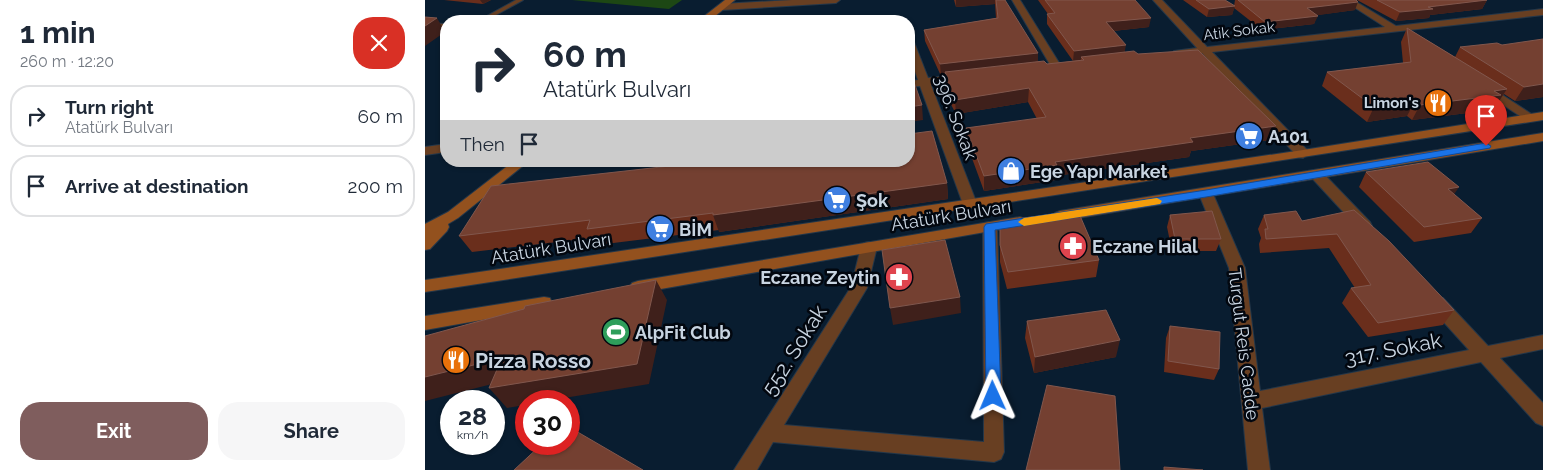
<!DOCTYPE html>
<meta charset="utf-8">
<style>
:root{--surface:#fff;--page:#f6f6f7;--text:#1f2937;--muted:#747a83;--line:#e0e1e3;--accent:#7f5d5d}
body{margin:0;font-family:Raleway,sans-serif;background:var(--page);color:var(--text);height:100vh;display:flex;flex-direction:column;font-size:19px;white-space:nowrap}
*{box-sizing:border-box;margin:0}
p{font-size:16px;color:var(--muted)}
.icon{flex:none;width:28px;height:28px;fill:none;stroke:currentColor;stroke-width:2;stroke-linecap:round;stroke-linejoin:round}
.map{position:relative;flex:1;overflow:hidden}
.side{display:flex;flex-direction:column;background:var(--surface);width:425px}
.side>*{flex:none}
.guide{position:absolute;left:15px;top:15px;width:475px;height:152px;border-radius:20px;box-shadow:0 1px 4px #0004;background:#fff;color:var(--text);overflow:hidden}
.speed{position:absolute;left:15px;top:390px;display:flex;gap:10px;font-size:25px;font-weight:700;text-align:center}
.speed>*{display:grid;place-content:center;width:65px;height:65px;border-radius:50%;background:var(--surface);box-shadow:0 1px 4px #0004;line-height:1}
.speed small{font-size:12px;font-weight:400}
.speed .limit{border:8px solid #d22;background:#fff;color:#111}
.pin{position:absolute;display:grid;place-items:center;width:42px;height:42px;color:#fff;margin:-51px -21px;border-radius:50% 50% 50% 0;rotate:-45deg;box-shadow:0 0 5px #0007}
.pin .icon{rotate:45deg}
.me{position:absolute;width:55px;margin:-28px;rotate:359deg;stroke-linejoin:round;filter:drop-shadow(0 0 4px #0008)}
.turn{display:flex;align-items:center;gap:18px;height:105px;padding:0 20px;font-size:22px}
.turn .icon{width:65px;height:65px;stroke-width:2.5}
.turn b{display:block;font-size:35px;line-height:42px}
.then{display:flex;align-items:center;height:48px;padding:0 20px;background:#0003;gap:10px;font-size:19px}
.round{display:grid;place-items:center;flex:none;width:52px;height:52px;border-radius:20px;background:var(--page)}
.headline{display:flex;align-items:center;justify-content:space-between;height:85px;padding:0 20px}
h1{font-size:30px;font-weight:700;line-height:38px}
.primary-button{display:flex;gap:10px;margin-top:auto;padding:10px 20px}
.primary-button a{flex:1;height:58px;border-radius:20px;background:var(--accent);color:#fff;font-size:20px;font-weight:700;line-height:58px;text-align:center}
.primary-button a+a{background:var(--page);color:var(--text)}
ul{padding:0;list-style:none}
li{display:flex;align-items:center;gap:15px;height:62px;margin:0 10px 8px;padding:0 10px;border:2px solid var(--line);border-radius:20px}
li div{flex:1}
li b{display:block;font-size:19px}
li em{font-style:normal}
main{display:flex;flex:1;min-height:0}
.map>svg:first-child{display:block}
</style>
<main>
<section class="side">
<div class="headline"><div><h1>1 min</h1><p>260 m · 12:20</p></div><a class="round" style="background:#d93025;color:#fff"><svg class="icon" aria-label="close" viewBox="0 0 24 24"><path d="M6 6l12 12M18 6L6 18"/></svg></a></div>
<ul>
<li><svg class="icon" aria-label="right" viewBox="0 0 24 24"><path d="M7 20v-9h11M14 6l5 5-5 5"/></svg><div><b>Turn right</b><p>Atatürk Bulvarı</p></div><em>60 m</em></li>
<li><svg class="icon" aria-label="arrive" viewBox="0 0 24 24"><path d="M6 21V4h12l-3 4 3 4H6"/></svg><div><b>Arrive at destination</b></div><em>200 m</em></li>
</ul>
<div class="primary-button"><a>Exit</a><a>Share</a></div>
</section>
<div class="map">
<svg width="1118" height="470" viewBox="0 0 1118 470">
<rect width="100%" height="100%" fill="#091d30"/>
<path fill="#1d4714" d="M147,0H257L244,9Z"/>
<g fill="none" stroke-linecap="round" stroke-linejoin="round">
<defs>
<path id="lane" d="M91,0H98L60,21H53Z"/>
<path id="street" d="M367,0H415L411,3L297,10L292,7L297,4Z
M587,0H595L636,66L635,68H627Z
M728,0H737L782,47L960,27L918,0H928L971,26L1118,9V15L787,52L883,151L884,154L878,158L873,157L777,53L749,55L748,53L749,51L772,48Z
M0,23L21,24V30L0,29Z
M484,39L489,42L503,78L539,74L544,77L539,80L506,85L552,204L550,207H540L538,204L495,86L484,87V81L493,80L484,55Z
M1058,84L1062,85L1111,117L1109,120H1101L1054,89L1052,87Z
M21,144V152L0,155V147Z
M891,170L896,171L945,222L947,226L945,230H935L886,177L884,174L886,171Z
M781,190L786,191L788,194L820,268L835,391L1044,350L1006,308L1004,303L1006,298L1012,297L1018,298L1063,346L1118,335V349L1075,358L1118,403V426L1111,423L1056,362L837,408L845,470H823L804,268L774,194L776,191Z
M565,222L570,223L572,227L579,452L576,459L569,462L348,442L332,470H309L426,287L436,247L439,243L444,242L449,243L452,247L442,288L359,425L559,442L558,227L560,223Z"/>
<path id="secondary" d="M300,0H310L284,21H273Z
M1118,112V120L0,292V280L878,150Z
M1118,133V141L635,221L630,219L628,216L630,213L635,211Z
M89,161H104L33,218L23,224L24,227L22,231L5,249L0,250V224L23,212Z
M595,217L600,219L602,222L600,225L213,293L207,291L205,287L207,283L213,281Z
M119,297L125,298L127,303L125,308L0,330V316Z"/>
</defs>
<use href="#lane" stroke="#243749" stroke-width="2"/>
<use href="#street" stroke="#243749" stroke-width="2"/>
<use href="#secondary" stroke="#243749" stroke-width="2"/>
<use href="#lane" fill="#683f22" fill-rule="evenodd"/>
<use href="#street" fill="#683f22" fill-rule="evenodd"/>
<use href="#secondary" fill="#93511e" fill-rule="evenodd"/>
</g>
<path fill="#6a2e1c" d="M19,0H66L58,4Z
M529,0H580L613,61L622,64L656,60L648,61L622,24V14H623L613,0H710L724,27L688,31L700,52L713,54L851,126L845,140L766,151L764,157L630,176V180L559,191L541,142V128L612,119L603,102L531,114L520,93L519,80H520V75L516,76L500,41L499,30L571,18L570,4L531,7Z
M758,0H800L809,6L810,0H931L930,10L892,15L889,24L837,30L809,8L807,15L782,17Z
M932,0H1062L1057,9L1005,15L1004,18L971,21Z
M982,28L1030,57L1035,47L1118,97L1090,101L1079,94L1072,104H1070L1066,110L987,120L982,116L942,122L897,86L902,72L978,63L976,42Z
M245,166L522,183L523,199L294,232V230L172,245L167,238L47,252L34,236Z
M941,172L1029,195L1057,218L1046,233L989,242L934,187Z
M929,210L1029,310L1018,325L943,337L917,303L926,288H930L904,248L835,253L834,244L836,238L833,229L839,215L877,221Z
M745,215L796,239L791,251H747L742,227Z
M575,221L674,260L671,277L582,289L575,262Z
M602,321L691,357L609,373L600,338Z
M745,326L794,369L789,380L739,372L741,338Z"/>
<path fill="#3f201b" d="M55,0H66L58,4Z
M531,0H570V4L531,7Z
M1062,0L1057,9L1005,15L1004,18L971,21L975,12L1003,7Z
M933,2L930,10L880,17L893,16L889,24L837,30L840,22L882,8Z
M810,6L807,15L782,17L784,9Z
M12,18L20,32L0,46V26Z
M726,18L724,27L679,32L681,22Z
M701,45L699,55L656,57V60L648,61L649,51Z
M613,53V65L520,72V75L516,76L515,64Z
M1118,84V97L1090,101L1099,87Z
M604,88L603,102L531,114L530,100Z
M1082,89L1072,104H1070L1066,110L987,120L995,105Z
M990,101L982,116L942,122L949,107Z
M497,105L498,120L484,122V107Z
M851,126L845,140L766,151L764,157L630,176V180L559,191V176L630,162L765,138Z
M522,183L523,199L294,232L288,215Z
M1034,187L1024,202L1023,189Z
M231,280L242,300L224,384L121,401H101V405L82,408L64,388Z
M535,297L536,313L468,325L465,308Z
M695,340L691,357L609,373L610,357Z
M77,358L95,377L0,401V377Z"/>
<path fill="#744031" stroke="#81574d" d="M571,0H580L613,53L515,64L499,30L573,18Z
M620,0H710L726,18L681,22L701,45L649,51L622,14L630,13Z
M771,0H800L810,6L784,9Z
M813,0H931L933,2L882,8L893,16L840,22Z
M952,0H1062L1003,7L1008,9L975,12Z
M0,17L12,18L0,26Z
M982,28L1082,89L1069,91L1076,95L995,105L990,101L949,107L902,72L986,62Z
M1118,39V84L1099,87L1035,47L1072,43L1077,45Z
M773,50L851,126L765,138L768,142L630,162L632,165L559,176L541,128L621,117L604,88L530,100L519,80L523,79L520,72L619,61L622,64L659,60L656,57L709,51L713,54Z
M489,82L497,105L484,107V83Z
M507,131L522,183L288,215V213L162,229L165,220L34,236L66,186L245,166L246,161H484V134Z
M1003,162L1034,187L1023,189L1057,218L999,227L941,172Z
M929,210L964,241L1029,310L953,323L926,288L946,285L912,234L841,239L840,229H843L839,215L871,211L877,221Z
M653,211L674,260L583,272L575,245V221Z
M787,211L796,239H750L745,215Z
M520,240L535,297L465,308L457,250Z
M231,280L212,364L64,388L77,358L0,377V336L99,309L100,306Z
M681,310L695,340L610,357L602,321Z
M745,326L795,332L794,369L743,361Z
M622,385L690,396L695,470H601Z
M144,427L218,470H89L117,444H144Z
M739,467L778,470H739Z"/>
<path fill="#1a73e8" stroke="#114b97" d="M1061,143L1066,146L1065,148L781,197L570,230L576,396L573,401L568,402L563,401L561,396L559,227L561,224L781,190Z"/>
<path fill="#f59e0b" d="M732,198L737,201L735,204L599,226L593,222L599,218Z"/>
<defs>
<symbol id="restaurant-disc" viewBox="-11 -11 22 22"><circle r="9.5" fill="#e8710a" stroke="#02070f"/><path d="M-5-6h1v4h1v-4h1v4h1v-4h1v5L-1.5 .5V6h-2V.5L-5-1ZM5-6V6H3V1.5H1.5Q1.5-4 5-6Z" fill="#fff"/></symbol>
<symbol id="supermarket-disc" viewBox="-11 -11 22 22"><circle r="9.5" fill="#3f7fe0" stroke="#02070f"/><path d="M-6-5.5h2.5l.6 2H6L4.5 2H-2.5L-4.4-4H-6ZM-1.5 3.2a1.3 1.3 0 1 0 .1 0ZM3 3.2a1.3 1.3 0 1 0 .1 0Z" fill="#fff"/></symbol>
<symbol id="shop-disc" viewBox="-11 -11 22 22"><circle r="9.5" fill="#3f7fe0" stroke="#02070f"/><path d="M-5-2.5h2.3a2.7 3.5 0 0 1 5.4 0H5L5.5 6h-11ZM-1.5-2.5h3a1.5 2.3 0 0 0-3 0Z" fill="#fff"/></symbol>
<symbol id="pharmacy-disc" viewBox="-11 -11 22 22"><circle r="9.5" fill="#e0444e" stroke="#02070f"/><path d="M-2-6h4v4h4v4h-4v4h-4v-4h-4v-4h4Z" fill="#fff"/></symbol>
<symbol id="stadium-disc" viewBox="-11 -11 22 22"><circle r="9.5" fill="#2e9e5b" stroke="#02070f"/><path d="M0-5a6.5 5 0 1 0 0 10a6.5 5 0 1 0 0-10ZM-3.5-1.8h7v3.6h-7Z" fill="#fff"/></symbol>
</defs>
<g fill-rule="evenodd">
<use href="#restaurant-disc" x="997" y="87" width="32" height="32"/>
<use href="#supermarket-disc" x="808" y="120" width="32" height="32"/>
<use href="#shop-disc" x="570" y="155" width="32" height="32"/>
<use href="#supermarket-disc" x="396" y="184" width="32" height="32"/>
<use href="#supermarket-disc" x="219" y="213" width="32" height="32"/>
<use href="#pharmacy-disc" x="632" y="230" width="32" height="32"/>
<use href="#pharmacy-disc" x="458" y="261" width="32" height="32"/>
<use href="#stadium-disc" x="175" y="316" width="32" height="32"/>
<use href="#restaurant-disc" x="15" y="344" width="32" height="32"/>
</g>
<g text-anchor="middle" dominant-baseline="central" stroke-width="5" stroke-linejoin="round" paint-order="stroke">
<g font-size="15" fill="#c8d4e1" stroke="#02070f">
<text transform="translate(814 31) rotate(-7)">Atik Sokak</text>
</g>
<g font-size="15" font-weight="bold" fill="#c8d4e1" stroke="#02070f" text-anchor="end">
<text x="994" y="103">Limon's</text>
</g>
<g font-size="18" fill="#c8d4e1" stroke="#02070f">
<text transform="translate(531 117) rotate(69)">396. Sokak</text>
<text transform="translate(526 215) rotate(-9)">Atatürk Bulvarı</text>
<text transform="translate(126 248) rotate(-9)">Atatürk Bulvarı</text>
<text transform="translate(819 344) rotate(83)">Turgut Reis Cadde</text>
</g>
<g font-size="18" font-weight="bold" fill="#c8d4e1" stroke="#02070f" text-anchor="start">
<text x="843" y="136">A101</text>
<text x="605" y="171">Ege Yapı Market</text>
<text x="431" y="200">Şok</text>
<text x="254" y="229">BİM</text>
<text x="667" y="246">Eczane Hilal</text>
<text x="455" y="277" text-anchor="end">Eczane Zeytin</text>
<text x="210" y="332">AlpFit Club</text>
</g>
<g font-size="21" fill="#c8d4e1" stroke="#02070f">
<text transform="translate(968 349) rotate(-11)">317. Sokak</text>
<text transform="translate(369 350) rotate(-58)">552. Sokak</text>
</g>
<g font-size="21" font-weight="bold" fill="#c8d4e1" stroke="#02070f" text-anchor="start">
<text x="50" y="360">Pizza Rosso</text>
</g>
</g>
</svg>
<div class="speed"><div>28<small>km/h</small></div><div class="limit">30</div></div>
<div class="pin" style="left:1061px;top:146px;background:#d93025"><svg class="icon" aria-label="arrive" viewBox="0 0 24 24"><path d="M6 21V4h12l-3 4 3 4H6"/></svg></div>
<svg class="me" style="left:568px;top:396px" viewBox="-20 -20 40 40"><path d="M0-17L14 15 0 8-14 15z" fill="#1a73e8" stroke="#fff" stroke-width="4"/></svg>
<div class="guide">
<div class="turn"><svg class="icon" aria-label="right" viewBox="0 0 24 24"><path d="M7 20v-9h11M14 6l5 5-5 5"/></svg><div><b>60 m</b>Atatürk Bulvarı</div></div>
<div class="then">Then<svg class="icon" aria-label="arrive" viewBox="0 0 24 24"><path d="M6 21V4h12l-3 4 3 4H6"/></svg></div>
</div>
</div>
</main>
